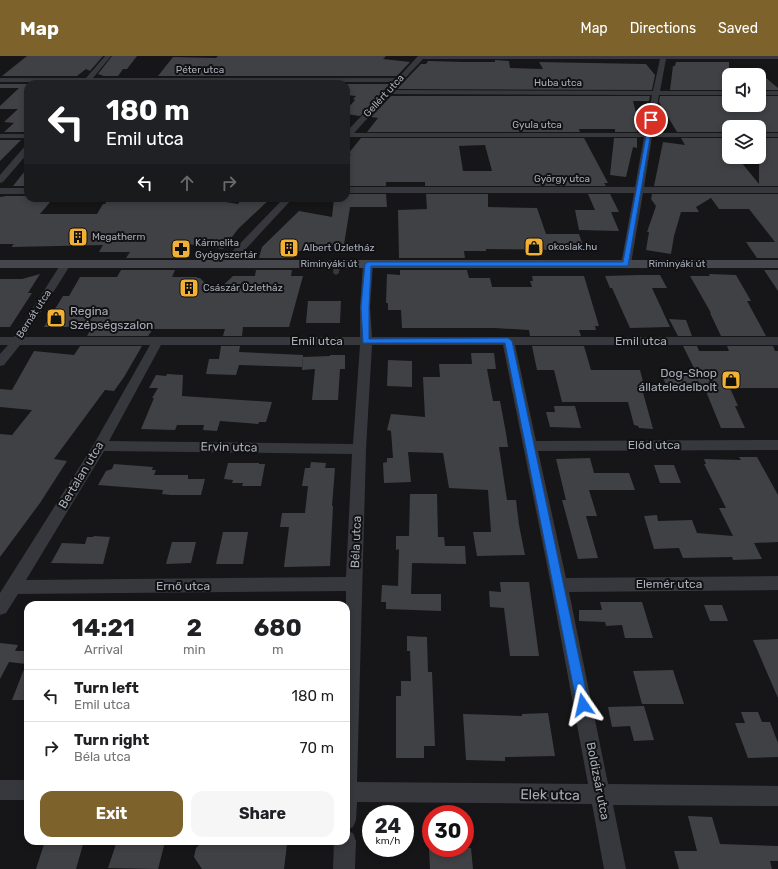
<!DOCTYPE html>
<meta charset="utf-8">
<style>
:root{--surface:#fff;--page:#f6f6f6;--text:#202124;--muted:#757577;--line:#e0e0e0;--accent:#7e622b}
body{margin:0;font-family:Rubik,sans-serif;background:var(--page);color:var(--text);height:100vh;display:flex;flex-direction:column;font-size:15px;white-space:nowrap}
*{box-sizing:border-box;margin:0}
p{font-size:13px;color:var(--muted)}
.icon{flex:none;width:22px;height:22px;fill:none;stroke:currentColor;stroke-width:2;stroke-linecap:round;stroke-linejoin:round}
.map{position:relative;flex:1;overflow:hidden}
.panel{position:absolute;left:24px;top:545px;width:326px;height:244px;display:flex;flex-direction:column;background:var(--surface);border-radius:12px;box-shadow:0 2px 6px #0003}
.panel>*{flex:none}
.hud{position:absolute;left:24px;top:24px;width:326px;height:122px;border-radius:12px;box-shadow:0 2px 6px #0003;background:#202124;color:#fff;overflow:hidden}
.fabs{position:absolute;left:722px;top:12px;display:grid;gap:8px}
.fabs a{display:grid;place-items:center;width:44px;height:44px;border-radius:8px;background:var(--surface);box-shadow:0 2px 6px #0003;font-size:20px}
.speed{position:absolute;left:362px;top:749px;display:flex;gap:8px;font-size:20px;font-weight:700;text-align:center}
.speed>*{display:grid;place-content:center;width:52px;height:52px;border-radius:50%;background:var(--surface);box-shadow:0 2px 6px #0003;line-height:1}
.speed small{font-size:10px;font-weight:400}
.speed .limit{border:6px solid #d22;background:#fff;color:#111}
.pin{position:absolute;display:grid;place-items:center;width:34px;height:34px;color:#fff;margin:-17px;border:2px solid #fff;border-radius:50%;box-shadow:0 1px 4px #0007}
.me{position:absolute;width:44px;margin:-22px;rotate:349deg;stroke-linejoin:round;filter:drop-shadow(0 0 3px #0008)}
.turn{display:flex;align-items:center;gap:14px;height:84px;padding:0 16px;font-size:18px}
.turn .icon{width:52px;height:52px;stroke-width:2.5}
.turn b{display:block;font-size:28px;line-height:34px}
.lanes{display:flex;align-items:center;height:38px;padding:0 16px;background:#0003;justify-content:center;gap:20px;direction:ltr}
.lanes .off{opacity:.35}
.eta{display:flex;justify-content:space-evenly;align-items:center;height:68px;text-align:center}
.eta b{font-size:24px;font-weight:700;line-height:28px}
.button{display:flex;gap:8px;margin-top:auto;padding:8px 16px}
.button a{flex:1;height:46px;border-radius:12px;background:var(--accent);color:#fff;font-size:16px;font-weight:700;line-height:46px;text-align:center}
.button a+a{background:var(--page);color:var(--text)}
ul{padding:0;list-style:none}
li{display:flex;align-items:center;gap:12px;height:52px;padding:0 16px;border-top:1px solid var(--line)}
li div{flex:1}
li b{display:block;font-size:15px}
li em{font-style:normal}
header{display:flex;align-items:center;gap:24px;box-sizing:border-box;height:56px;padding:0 20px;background:var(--accent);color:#fff}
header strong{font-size:19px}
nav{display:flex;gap:22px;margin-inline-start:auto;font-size:14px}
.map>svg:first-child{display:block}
</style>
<header>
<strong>Map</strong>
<nav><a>Map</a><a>Directions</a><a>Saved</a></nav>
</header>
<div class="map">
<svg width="778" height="813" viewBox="0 0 778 813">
<rect width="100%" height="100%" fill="#161618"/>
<path fill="#404145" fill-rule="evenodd" d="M27,0H103L90,15L86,13L77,20H2Z
M112,0H137L127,13H123L118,20H104L98,18Z
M218,0H386L383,3L410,6L397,20H158L173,1L216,2Z
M495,4L509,5L510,12L543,13L539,6L644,8H646L655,19L652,34L397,33L421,8H426L428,5L464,6H495Z
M676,6H729V34H670L673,10H675Z
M759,16L778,32V34H759Z
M0,28H71H28L27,76H4L14,67L4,66L18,53H0V50L19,32H0Z
M337,28H390L360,60L346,58V54L355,44L353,43L356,40L346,39V28Z
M391,40H650L649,45H633L637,61V76H615V73H579L580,76H367L378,62L371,61Z
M660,40H729V49H759V40H778V76H759V71H729V76H677L659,46Z
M361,82H584L608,127H604L606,130H425V126H386V130H346V105L351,98H348ZM485,89L492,115H463L459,90Z
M614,82H637V92L633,91L626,121L610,119Z
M681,82H729V101H737L759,128V82H778V130H654L663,86L685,89Z
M0,84H21L0,105Z
M28,111V130H13Z
M346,138H386L387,151H350L343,195H293V202H259L262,191L299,155L332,161L334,142H346Z
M426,138H488V151L537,152L546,178H579L585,195H568L567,194L486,193V195H464L465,202H399L398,154L427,153Z
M588,138H610L619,156H611L619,175L579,174L575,154H595Z
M652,138H778V202H757L746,186H775L749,153H719L711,142L696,151L699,156H681L674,180L671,198L646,194L649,176H647L656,150L651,143Z
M6,140H28V144L51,145L40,158H97L103,148H105L108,143L208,142V143L238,148L242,142H271L238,173L223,193L188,188L186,195H182L180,202H126L130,196H99L103,189L11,191L14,188H0V141Z
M121,214H175L172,221H197V222H200L215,237L233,220H255L256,214H292L291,220H303L289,271H243L242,280H223L225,273H153L148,280H87L92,271H44L63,240H69L80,221H117Z
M400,214H467L469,222H490L492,231H532L530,225H533L532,220H584L599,270H595L596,274H579L581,280H530L529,274L495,272H402L401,254H388V247H386L387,218L400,219Z
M764,214H778V235Z
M40,218L28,237H32L10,271H0V223H22Z
M709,218L736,219L751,245H747L766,280H721L710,257H711L690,220H710Z
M640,219H660L667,232H652L670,271L630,272L612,232H610L605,220Z
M308,245H341L340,267H306Z
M669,263L686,264L692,280H678Z
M80,290H142L124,321L114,335L105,334L54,403L67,405L40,447L0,501V378L12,379L32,354L0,351V333L12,334L34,295L74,299Z
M221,290H240L239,296L303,299L302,311L239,309L236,319L206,318L209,303H219Z
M532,290H584L591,314H640L645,333H642L653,373L639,372L638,370L634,369L628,346H562L554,314H537Z
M683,290H697L699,295H729L727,290H773L775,295H778V332H730L738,350H735L745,372H721L705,333H668L660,315L696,316Z
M471,297H494L496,313H487L493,345H500L506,377L508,391H499L507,444H516L519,469L525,499L477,500L473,476H491L488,434L449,432L443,397L408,396L411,426L384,427L383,407L387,406V402H393L391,375L387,374L391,358L425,361L423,321H440L439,308H472Z
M330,299H345V313H340L338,344H312L315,313L302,314L303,301L330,300Z
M388,304L412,305V331L387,330Z
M167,318L183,319L182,340L272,346L266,366H259L258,368L220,365L217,375L203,374L204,369H177L175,374L141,373L154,342H152L158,332H149L156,319L166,320Z
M554,350H575L581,372L550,371L546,356H555Z
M739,401H757L778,439V486L754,487L762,503L733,504L732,501L683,502L679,492L654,493L644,460L657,459L658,465L692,464L697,477L733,480L719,452H726L704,408H706L704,403L741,404Z
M590,402L594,417H629L635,434H589L597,460H586L598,502L578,503L562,444H566L556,403Z
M311,406L326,407L325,412H335L332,450H333L330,510L284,511L289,471H280L282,457H305L308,430H302L305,412H310Z
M228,407H259V408H265L261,430H242L243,427H232L233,424L224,423Z
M114,408L153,411L152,414H156L154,419H188V423H205L201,439H171L162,438L163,434L98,429L106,415L112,413Z
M654,409H674L681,427H660Z
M410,438H437L438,481H444L445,490H465L466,508L412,507L411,538H441V555L386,553V546H381L382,529L398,530L399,493L396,494V480H409Z
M223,476H248L243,508H216Z
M94,480L110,481L103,508L51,507L62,487L85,488L87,481H93Z
M172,486H196L191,507L166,508Z
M500,526H529L539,600H510L504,552L490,551L489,535L501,536Z
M600,546H642L653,582H625L622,569L606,570L605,566L579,565V554H602Z
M704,549H722L728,565H710Z
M407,580L427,581L428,616H432L435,690H424V702H396V640H401V625H411L410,595H407Z
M778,583V642L753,584Z
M0,587L18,589L15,595H28V644H12L26,608L9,606L0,623Z
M673,614L684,648H642L633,615Z
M644,650L654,684L634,685L630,670L612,671L608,651Z
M741,656H758L762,666H770L778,687V701L748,702L735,667H745Z
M548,657L555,700L505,701V705L466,704L463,658L522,660V658Z
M688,760L712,761L720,788L778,790V805H770L772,813H679L674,795H697Z
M45,785H84L76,813H36Z
M117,785L165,786L158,813L108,812Z
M203,785H266L265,788H287L284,813H202L194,801L196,792Z
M429,792H471L473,813H430Z"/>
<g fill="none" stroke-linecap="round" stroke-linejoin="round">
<path fill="#37383d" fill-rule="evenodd" d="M337,206L340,208L339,217L336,219L333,217L334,208Z"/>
<path fill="#37383d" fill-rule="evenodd" d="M105,0H111L93,22H398L418,0H778V3H666L660,35H729V39H659L653,77H729V81H652L644,131H778V137H643L631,208L626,211L621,208L634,137H346V131H635L644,81H350L346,83V76L394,26H89L88,28H81L82,26H0V22H86ZM423,3H660L653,35L394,34ZM390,38L652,39L645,77H354Z
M759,35H778V39H759Z
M759,77H778V81H759Z
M0,78H28V82H0Z
M25,90H28V97L3,126L0,127V119Z
M0,132H28V138H0Z
M284,142H293L230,210H222L221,208L222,206Z
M66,205L71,208L25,281H360V251L363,208L368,205L373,208L370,251L372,281H778V289H515L536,385L778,384V394L538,395L566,522L778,520V534L569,536L608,728L778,730V750L613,749L626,813H604L592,748L357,746L356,764L353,771L346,774V535L18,538L6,557L0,559V537L94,388L150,289H20L4,309L0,310V298L8,289H0V281H14L61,208ZM161,289H360L353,388L109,385ZM372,289H503L551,529L588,728L357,726L366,393ZM104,395L352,398L346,521L26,524Z
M0,724H28V744H0Z
M346,775L353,777L356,785L355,813H333L334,785H346Z"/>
<path fill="#45474d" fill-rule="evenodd" d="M0,204H778V212H0Z"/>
</g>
<path fill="#1a73e8" stroke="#114b97" d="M651,63L653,64L628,210H371L369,251V283L508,282L512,285L589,649L588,653L583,655L579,653L577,649L505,287H363L361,251L365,208L368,206H623L649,64Z"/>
<defs>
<symbol id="building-square" viewBox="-11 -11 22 22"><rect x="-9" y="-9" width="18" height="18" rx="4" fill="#f2b134" stroke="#111113"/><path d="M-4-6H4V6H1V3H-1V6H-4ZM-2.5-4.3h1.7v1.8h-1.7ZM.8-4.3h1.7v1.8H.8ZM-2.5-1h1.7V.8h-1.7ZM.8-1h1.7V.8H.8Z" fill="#111"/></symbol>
<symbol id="shop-square" viewBox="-11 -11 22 22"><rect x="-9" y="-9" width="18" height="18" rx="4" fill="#f2b134" stroke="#111113"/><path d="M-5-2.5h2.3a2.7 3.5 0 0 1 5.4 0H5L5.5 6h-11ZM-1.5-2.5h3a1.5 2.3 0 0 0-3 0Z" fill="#111"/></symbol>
<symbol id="pharmacy-square" viewBox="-11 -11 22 22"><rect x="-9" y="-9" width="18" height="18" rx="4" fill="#f2b134" stroke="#111113"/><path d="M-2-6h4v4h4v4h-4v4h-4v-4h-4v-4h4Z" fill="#111"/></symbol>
</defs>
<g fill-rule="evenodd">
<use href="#building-square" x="67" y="170" width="22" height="22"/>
<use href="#shop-square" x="523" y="180" width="22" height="22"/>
<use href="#building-square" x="278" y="181" width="22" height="22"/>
<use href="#pharmacy-square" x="170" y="182" width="22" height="22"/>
<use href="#building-square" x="178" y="221" width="22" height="22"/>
<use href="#shop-square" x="45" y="251" width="22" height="22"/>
<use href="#shop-square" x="720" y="313" width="22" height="22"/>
</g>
<g text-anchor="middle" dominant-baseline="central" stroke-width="4" stroke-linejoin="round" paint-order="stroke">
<g font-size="10" fill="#a8adb8" stroke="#111113">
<text x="200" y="14">Péter utca</text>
<text x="558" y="27">Huba utca</text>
<text transform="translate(384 40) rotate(-47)">Gellért utca</text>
<text x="537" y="69">Gyula utca</text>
<text x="562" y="123">György utca</text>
<text x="329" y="208">Riminyáki út</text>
<text x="677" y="208">Riminyáki út</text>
<text transform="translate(34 258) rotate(-57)">Bernát utca</text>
</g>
<g font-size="10" fill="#a8adb8" stroke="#111113" text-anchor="start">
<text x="92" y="181">Megatherm</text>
<text x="195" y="187">Kármelita<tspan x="195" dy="12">Gyógyszertár</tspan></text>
<text x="548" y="191">okoslak.hu</text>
<text x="303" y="192">Albert Üzletház</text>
<text x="203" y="232">Császár Üzletház</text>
</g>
<g font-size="12" fill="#a8adb8" stroke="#111113" text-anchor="start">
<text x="70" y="255">Regina<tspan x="70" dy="14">Szépségszalon</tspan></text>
<text x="717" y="317" text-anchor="end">Dog-Shop<tspan x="717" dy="14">állateledelbolt</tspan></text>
</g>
<g font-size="12" fill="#a8adb8" stroke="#111113">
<text x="317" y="285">Emil utca</text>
<text x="641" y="285">Emil utca</text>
<text x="654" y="389">Előd utca</text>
<text transform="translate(229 391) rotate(1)">Ervin utca</text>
<text transform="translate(81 419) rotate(-59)">Bertalan utca</text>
<text transform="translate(356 486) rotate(-88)">Béla utca</text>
<text x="669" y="528">Elemér utca</text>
<text x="183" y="530">Ernő utca</text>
<text transform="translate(598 725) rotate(79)">Boldizsár utca</text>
</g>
<g font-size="14" fill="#a8adb8" stroke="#111113">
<text transform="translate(550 739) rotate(1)">Elek utca</text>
</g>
</g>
</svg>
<div class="fabs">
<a><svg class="icon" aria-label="sound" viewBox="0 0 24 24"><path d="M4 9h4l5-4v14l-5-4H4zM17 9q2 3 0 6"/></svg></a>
<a><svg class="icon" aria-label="layers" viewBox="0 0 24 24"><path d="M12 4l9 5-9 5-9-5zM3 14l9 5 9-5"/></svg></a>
</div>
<div class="speed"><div>24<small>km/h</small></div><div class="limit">30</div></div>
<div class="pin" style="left:651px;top:64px;background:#d93025"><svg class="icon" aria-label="arrive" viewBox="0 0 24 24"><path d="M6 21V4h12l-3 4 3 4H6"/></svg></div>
<svg class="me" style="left:583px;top:649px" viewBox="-20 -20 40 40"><path d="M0-17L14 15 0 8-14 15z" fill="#1a73e8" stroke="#fff" stroke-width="4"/></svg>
<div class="hud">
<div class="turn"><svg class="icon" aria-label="left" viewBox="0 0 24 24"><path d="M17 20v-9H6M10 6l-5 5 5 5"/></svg><div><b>180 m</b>Emil utca</div></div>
<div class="lanes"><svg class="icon" aria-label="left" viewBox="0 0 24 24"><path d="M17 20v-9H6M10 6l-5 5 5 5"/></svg><svg class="icon off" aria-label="ahead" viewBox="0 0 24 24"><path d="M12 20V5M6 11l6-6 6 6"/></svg><svg class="icon off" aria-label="right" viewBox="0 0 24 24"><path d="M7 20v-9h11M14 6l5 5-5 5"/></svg></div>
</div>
<section class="panel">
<div class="eta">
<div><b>14:21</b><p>Arrival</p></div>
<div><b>2</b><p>min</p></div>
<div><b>680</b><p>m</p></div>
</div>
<ul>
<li><svg class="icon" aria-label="left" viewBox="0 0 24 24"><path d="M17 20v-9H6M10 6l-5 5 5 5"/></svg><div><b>Turn left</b><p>Emil utca</p></div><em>180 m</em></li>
<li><svg class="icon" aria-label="right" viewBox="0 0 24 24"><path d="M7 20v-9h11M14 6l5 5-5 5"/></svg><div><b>Turn right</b><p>Béla utca</p></div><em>70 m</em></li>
</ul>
<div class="button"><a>Exit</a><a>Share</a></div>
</section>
</div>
